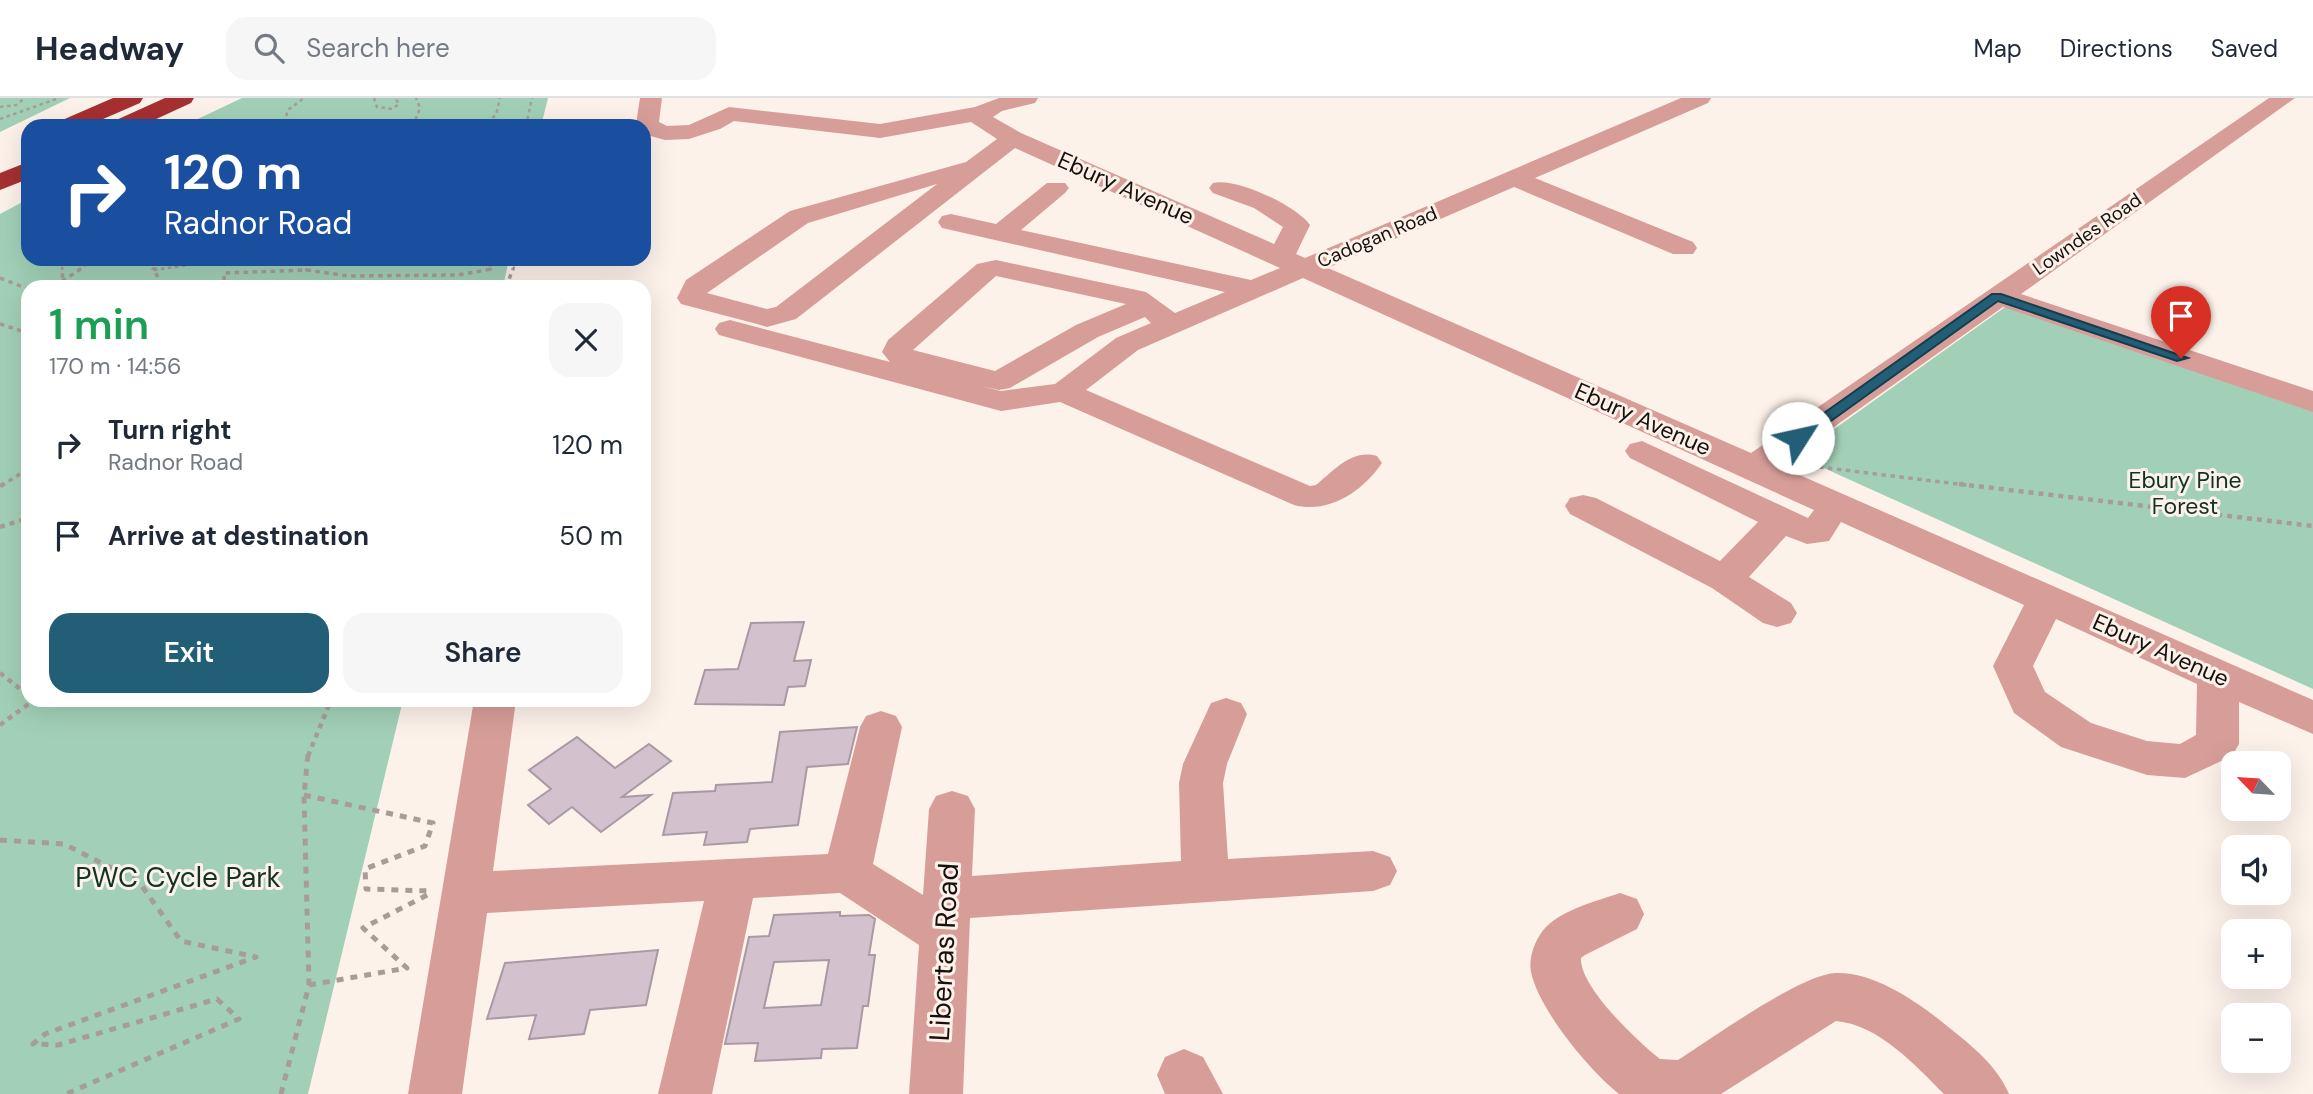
<!DOCTYPE html>
<meta charset="utf-8">
<style>
:root{--surface:#fff;--page:#f6f6f7;--text:#1f2937;--muted:#747a83;--line:#e0e1e3;--accent:#225e76}
body{margin:0;font-family:"DM Sans",sans-serif;background:var(--page);color:var(--text);height:100vh;display:flex;flex-direction:column;font-size:26px;white-space:nowrap}
*{box-sizing:border-box;margin:0}
p{font-size:23px;color:var(--muted)}
.icon{flex:none;width:38px;height:38px;fill:none;stroke:currentColor;stroke-width:2;stroke-linecap:round;stroke-linejoin:round}
.map{position:relative;flex:1;overflow:hidden}
.details{position:absolute;left:21px;top:182px;width:630px;height:427px;display:flex;flex-direction:column;background:var(--surface);border-radius:21px;box-shadow:0 7px 28px #0002}
.details>*{flex:none}
.hud{position:absolute;left:21px;top:21px;width:630px;height:147px;border-radius:21px;box-shadow:0 7px 28px #0002;background:#1a4fa0;color:#fff;overflow:hidden}
.needle{width:46px;rotate:295deg}
.controls{position:absolute;left:2221px;top:653px;display:grid;gap:14px}
.controls a{display:grid;place-items:center;width:70px;height:70px;border-radius:14px;background:var(--surface);box-shadow:0 7px 28px #0002;font-size:35px}
.pin{position:absolute;display:grid;place-items:center;width:60px;height:60px;color:#fff;margin:-72px -30px;border-radius:50% 50% 50% 0;rotate:-45deg;box-shadow:0 0 7px #0007}
.pin .icon{rotate:45deg}
.me{position:absolute;width:77px;margin:-38px;rotate:55deg;stroke-linejoin:round;filter:drop-shadow(0 0 5px #0008)}
.turn{display:flex;align-items:center;gap:24px;height:147px;padding:0 28px;font-size:32px}
.turn .icon{width:91px;height:91px;stroke-width:2.5}
.turn b{display:block;font-size:49px;line-height:60px}
.round{display:grid;place-items:center;flex:none;width:74px;height:74px;border-radius:21px;background:var(--page)}
.headline{display:flex;align-items:center;justify-content:space-between;height:119px;padding:0 28px}
h1{font-size:42px;font-weight:600;line-height:52px;color:#1e9e55}
.button{display:flex;gap:14px;margin-top:auto;padding:14px 28px}
.button a{flex:1;height:80px;border-radius:21px;background:var(--accent);color:#fff;font-size:28px;font-weight:600;line-height:80px;text-align:center}
.button a+a{background:var(--page);color:var(--text)}
ul{padding:0;list-style:none}
li{display:flex;align-items:center;gap:21px;height:91px;padding:0 28px}
li div{flex:1}
li b{display:block;font-size:26px}
li em{font-style:normal}
header{display:flex;align-items:center;gap:42px;box-sizing:border-box;height:98px;padding:0 35px;background:var(--surface);border-bottom:2px solid var(--line)}
header strong{font-size:33px}
nav{display:flex;gap:38px;margin-inline-start:auto;font-size:24px}
.search{width:490px;height:63px;background:var(--page);display:flex;align-items:center;gap:18px;box-sizing:border-box;padding:0 24px;border-radius:21px;color:var(--muted);font-size:26px}
.map>svg:first-child{display:block}
</style>
<header>
<strong>Headway</strong>
<div class="search"><svg class="icon" aria-label="search" viewBox="0 0 24 24"><circle cx="10" cy="10" r="6"/><path d="M15 15l6 6"/></svg>Search here</div>
<nav><a>Map</a><a>Directions</a><a>Saved</a></nav>
</header>
<div class="map">
<svg width="2313" height="996" viewBox="0 0 2313 996">
<rect width="100%" height="100%" fill="#fdf2ea"/>
<path fill="#a2d0b7" d="M0,0H70L0,34Z
M242,0H548L541,28H183Z
M28,101V161H509L503,189H28V602H403L308,996H0V116Z
M2015,202L2313,307V591L1806,362L1823,339Z"/>
<path fill="#d3c1ce" stroke="#aa98a5" stroke-width="2" fill-rule="evenodd" d="M804,524L794,563L811,562L805,588L788,589L784,607L695,606L705,572L738,571L751,525Z
M857,629L848,666L807,669L798,727L750,731L747,744L704,747L707,734L663,737L673,695L715,693L716,687L772,684L780,634Z
M577,639L615,670L649,646L671,663L622,699L651,697L601,734L572,709L549,726L528,707L551,691L529,672Z
M840,814V818L869,817L875,821L869,857H875L868,908H863L857,950L822,951L821,960L755,963L758,945L725,946L749,839L769,838L774,817ZM829,862L821,907L764,910L774,864Z
M658,852L646,907L590,912L584,936L529,941L536,917L487,921L505,865Z"/>
<g fill="none" stroke-linecap="round" stroke-linejoin="round">
<path stroke="#a69d96" stroke-width="2.5" stroke-dasharray="3.5 3.5" stroke-linecap="butt" d="M374,0L377,9L392,11L399,6L395,0
M0,9L16,7L25,0
M0,21L59,0
M278,28L284,25L288,12L304,0
M369,28H373
M413,28L420,10L416,0
M481,28L496,17L500,0
M526,28L532,0
M484,161L493,170L490,172
M62,172L63,161
M78,172L95,161
M154,172L189,167L194,161
M298,172H309
M513,172L517,161"/>
<path stroke="#a69d96" stroke-width="3.5" stroke-dasharray="4.5 4.5" stroke-linecap="butt" d="M157,171H153L164,189
M0,180L28,191
M62,183L81,171
M39,189L62,183L63,171
M241,189L224,182V175L307,172L348,178L458,177L492,171
M506,189L513,171
M0,226L28,235
M1819,369L1974,388
M1,388L28,371"/>
<path stroke="#a69d96" stroke-width="4.5" stroke-dasharray="5 5" stroke-linecap="butt" d="M1959,386L2313,428
M0,388L4,386
M0,429L28,420
M0,575L28,597
M0,627L34,602
M308,658L331,602"/>
<path stroke="#a69d96" stroke-width="5" stroke-dasharray="7 7" stroke-linecap="butt" d="M304,697L433,725L425,748L365,771L366,791L431,793
M0,742L64,746L139,784L181,843L256,859L45,936L33,946L58,947L217,901L239,921L66,996
M309,887L407,870L363,830L429,796
M281,996L309,887L304,697L308,656"/>
<path fill="#d79e99" fill-rule="evenodd" d="M640,0H662L659,24L667,28L689,27L729,9L880,26L975,9L999,0H1038L1035,5L1002,13L993,19L1021,35L1274,146L1283,129L1254,110L1213,95L1209,90L1213,85C1236,79 1297,108 1310,127L1296,156L1305,160L1681,0H1711L1708,5L1535,80L1693,144L1697,150L1693,156H1673L1514,89L1328,170L1751,355L2269,0H2295L2021,196L2313,293V314L2003,209L1779,368L2313,602V636L2239,604V646L2232,658L2185,680L2147,677L2061,649L2014,615L1993,568L2024,507L1841,424L1829,443L1807,446L1786,438L1749,479L1791,505L1797,515L1791,525L1777,529L1763,525L1712,490L1570,416L1565,408L1570,400L1583,397L1596,400L1720,463L1758,424L1630,360L1625,353L1630,346L1642,343L1808,420L1814,412L1303,180L1138,252L1086,292L1310,388L1316,387C1335,372 1351,351 1377,358L1382,365C1362,394 1329,416 1294,407L1060,304L1001,313L719,237L715,231L719,225L730,222L890,264L882,254L888,242L977,166L996,162L1146,194L1175,215L1225,194L951,132L942,130L938,124L942,118L951,116L996,126L1047,85H1065L1069,90L1065,95L1021,132L1251,182L1280,170L1015,50L796,221L767,229L757,226L681,206L677,200L686,182L790,113L966,64L997,41L971,24L880,40L734,23L720,31L689,41L665,42L647,37L644,28L636,26ZM937,86L776,209L767,211L707,195L808,125ZM996,178L1126,206L1076,227L995,273L913,252ZM1145,219L1151,225L1116,240L1055,286L1001,293L980,288L999,292L1010,290L1098,239ZM2056,521L2197,586L2196,637L2180,646L2147,643L2091,625L2045,594L2033,568Z
M1226,600L1241,605L1247,616L1227,666L1223,685L1228,761L1373,753L1390,759L1397,773L1390,787L1373,793L970,820L963,996H909L919,847L840,795L753,800L712,996H658L704,803L487,815L462,996H408L474,602H516L493,773L828,756L860,629L866,618L881,613L896,618L902,629L873,766L923,797L929,711L936,698L952,693L968,698L975,711L972,778L1181,763L1179,685L1183,666L1211,605Z
M1620,795L1637,801L1644,816L1637,831L1585,857L1581,860C1579,888 1638,944 1660,961L1678,962C1711,941 1801,876 1836,875C1873,874 1913,901 1941,923C1967,944 1996,965 2009,996H1944C1915,967 1879,927 1836,923L1721,996H1619C1589,972 1539,912 1531,874C1528,859 1536,839 1546,829C1564,811 1597,803 1620,795Z
M1184,951L1203,959L1223,996H1165L1157,977L1165,959Z"/>
<path fill="#a62f31" fill-rule="evenodd" d="M113,0H143L140,5L87,28H56L60,23Z
M165,0H194L191,5L141,28H110L114,23Z
M28,64V81L0,92V75Z"/>
</g>
<path fill="#225e76" stroke="#163d4d" stroke-width="2" d="M1992,196H2001L2188,260L2177,263L1998,203L1803,343H1793V337Z"/>
<g text-anchor="middle" dominant-baseline="central" stroke-width="6" stroke-linejoin="round" paint-order="stroke">
<g font-size="19" fill="#17110d" stroke="#fdf2ea">
<text transform="translate(2087 136) rotate(-35)">Lowndes Road</text>
<text transform="translate(1377 139) rotate(-23)">Cadogan Road</text>
</g>
<g font-size="23" fill="#17110d" stroke="#fdf2ea">
<text transform="translate(1126 90) rotate(24)">Ebury Avenue</text>
<text transform="translate(1643 321) rotate(24)">Ebury Avenue</text>
<text transform="translate(2161 552) rotate(24)">Ebury Avenue</text>
</g>
<g font-size="23" fill="#103323" stroke="#fdf2ea">
<text x="2185" y="382">Ebury Pine<tspan x="2185" dy="26">Forest</tspan></text>
</g>
<g font-size="28" fill="#103323" stroke="#fdf2ea">
<text x="178" y="779">PWC Cycle Park</text>
</g>
<g font-size="28" fill="#17110d" stroke="#fdf2ea">
<text transform="translate(944 854) rotate(-87)">Libertas Road</text>
</g>
</g>
</svg>
<div class="controls">
<a><svg class="needle" viewBox="-14 -14 28 28"><path d="M0-13l5 13h-10z" fill="#e53935"/><path d="M0 13l5-13h-10z" fill="#747a83"/></svg></a>
<a><svg class="icon" aria-label="sound" viewBox="0 0 24 24"><path d="M4 9h4l5-4v14l-5-4H4zM17 9q2 3 0 6"/></svg></a>
<a>+</a>
<a>−</a>
</div>
<div class="pin" style="left:2181px;top:260px;background:#d93025"><svg class="icon" aria-label="arrive" viewBox="0 0 24 24"><path d="M6 21V4h12l-3 4 3 4H6"/></svg></div>
<svg class="me" style="left:1798px;top:340px" viewBox="-20 -20 40 40"><circle r="19" fill="#fff"/><path d="M0-13L10 11 0 6-10 11z" fill="#225e76"/></svg>
<div class="hud">
<div class="turn"><svg class="icon" aria-label="right" viewBox="0 0 24 24"><path d="M7 20v-9h11M14 6l5 5-5 5"/></svg><div><b>120 m</b>Radnor Road</div></div>
</div>
<section class="details">
<div class="headline"><div><h1>1 min</h1><p>170 m · 14:56</p></div><a class="round"><svg class="icon" aria-label="close" viewBox="0 0 24 24"><path d="M6 6l12 12M18 6L6 18"/></svg></a></div>
<ul>
<li><svg class="icon" aria-label="right" viewBox="0 0 24 24"><path d="M7 20v-9h11M14 6l5 5-5 5"/></svg><div><b>Turn right</b><p>Radnor Road</p></div><em>120 m</em></li>
<li><svg class="icon" aria-label="arrive" viewBox="0 0 24 24"><path d="M6 21V4h12l-3 4 3 4H6"/></svg><div><b>Arrive at destination</b></div><em>50 m</em></li>
</ul>
<div class="button"><a>Exit</a><a>Share</a></div>
</section>
</div>
